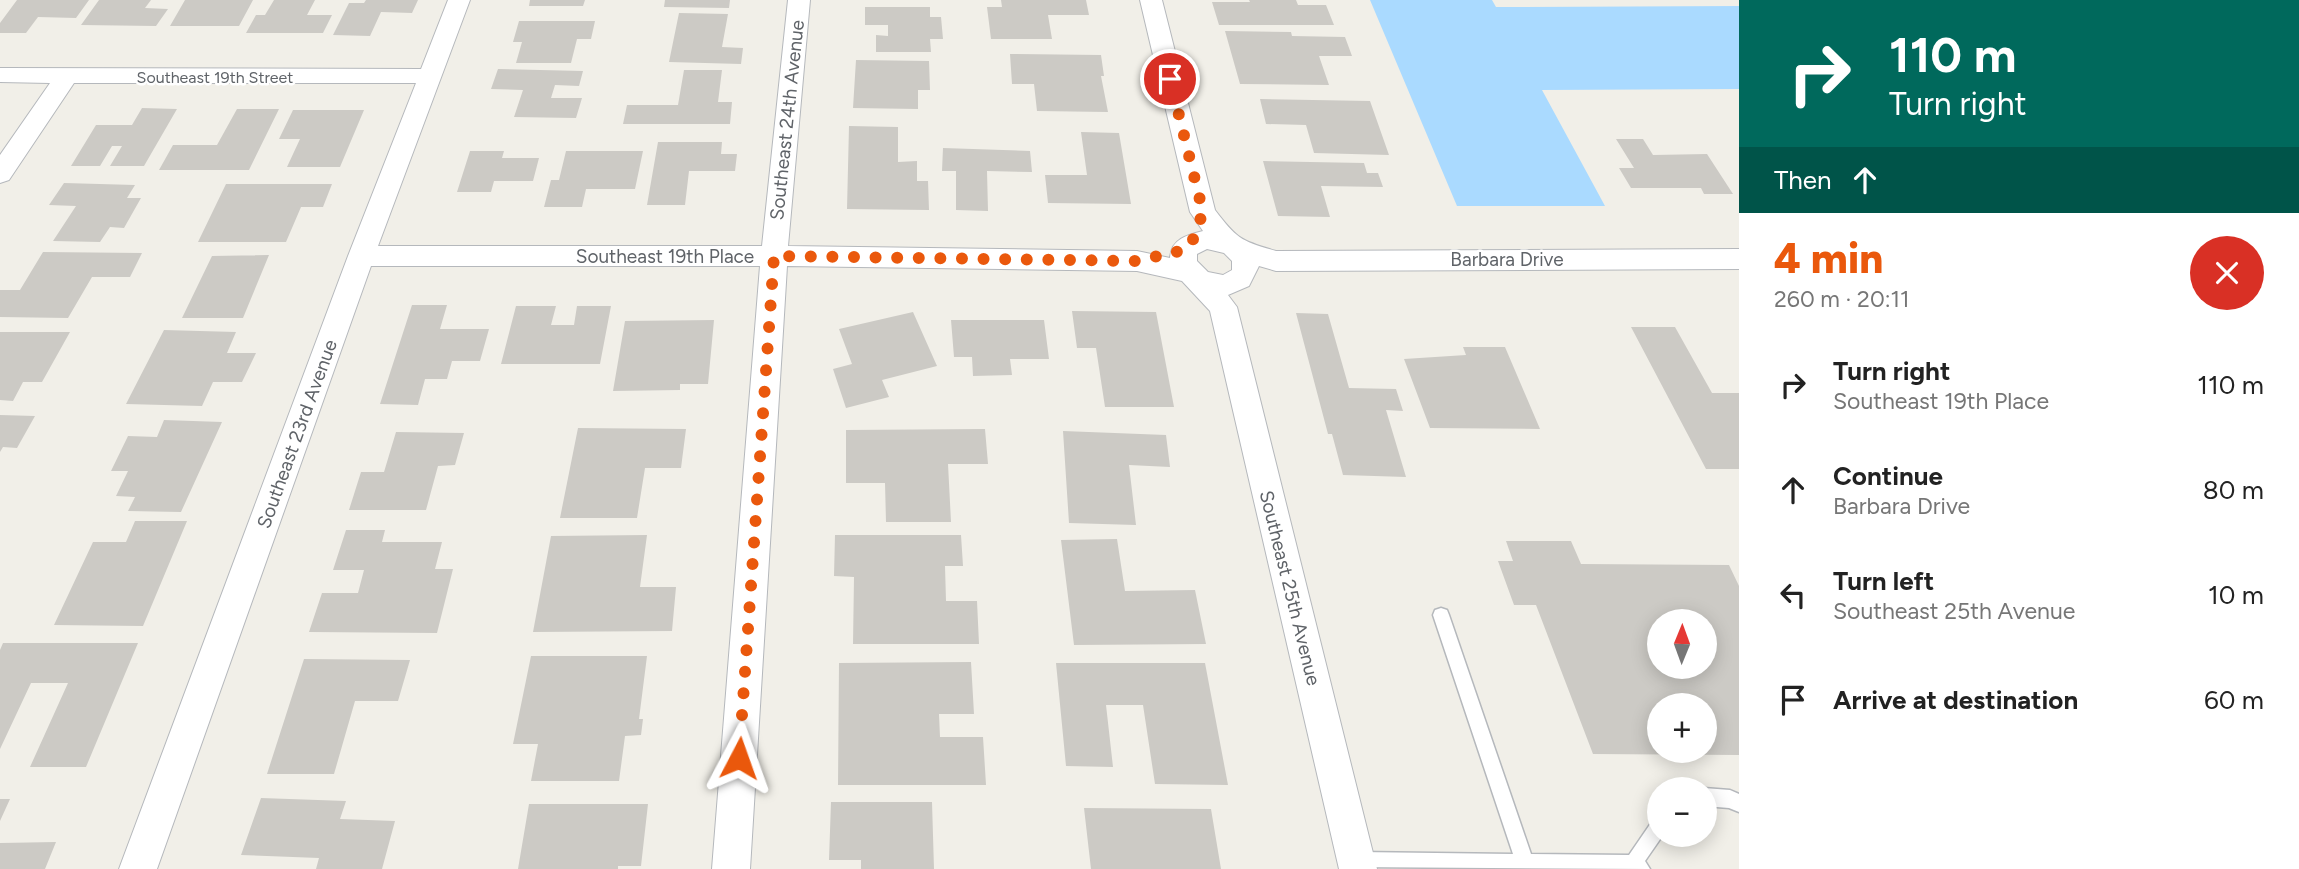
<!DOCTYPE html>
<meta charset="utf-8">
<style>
:root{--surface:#fff;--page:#f6f6f6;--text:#222;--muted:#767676;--accent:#ea580c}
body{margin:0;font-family:Figtree,sans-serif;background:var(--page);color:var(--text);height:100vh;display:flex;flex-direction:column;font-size:26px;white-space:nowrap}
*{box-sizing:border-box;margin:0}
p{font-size:23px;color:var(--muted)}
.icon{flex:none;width:38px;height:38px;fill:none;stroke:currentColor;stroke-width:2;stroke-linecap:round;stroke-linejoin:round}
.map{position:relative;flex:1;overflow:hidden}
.panel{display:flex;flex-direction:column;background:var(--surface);width:560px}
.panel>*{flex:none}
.banner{background:#00695c;color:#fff;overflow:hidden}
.needle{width:46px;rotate:1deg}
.fabs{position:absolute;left:1647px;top:609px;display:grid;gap:14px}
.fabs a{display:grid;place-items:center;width:70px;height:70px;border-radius:50%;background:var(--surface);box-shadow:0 4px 18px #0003;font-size:35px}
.pin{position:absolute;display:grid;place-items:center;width:60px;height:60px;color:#fff;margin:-30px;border:4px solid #fff;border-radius:50%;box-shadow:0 2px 7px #0007}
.me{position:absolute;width:77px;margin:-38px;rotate:4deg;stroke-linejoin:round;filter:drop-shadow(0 0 5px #0008)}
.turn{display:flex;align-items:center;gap:24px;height:147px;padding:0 35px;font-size:32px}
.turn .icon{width:91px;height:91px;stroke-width:2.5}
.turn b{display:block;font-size:49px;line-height:60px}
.then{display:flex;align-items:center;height:66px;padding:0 35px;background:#0003;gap:14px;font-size:26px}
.round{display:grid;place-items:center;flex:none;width:74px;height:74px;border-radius:37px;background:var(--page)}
.summary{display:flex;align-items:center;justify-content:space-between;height:119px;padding:0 35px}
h1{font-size:42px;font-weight:800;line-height:52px;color:var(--accent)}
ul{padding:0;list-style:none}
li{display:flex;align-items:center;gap:21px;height:105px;padding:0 35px}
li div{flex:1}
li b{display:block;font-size:26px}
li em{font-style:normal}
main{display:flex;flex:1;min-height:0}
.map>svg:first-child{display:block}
</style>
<main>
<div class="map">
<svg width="1739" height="869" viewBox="0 0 1739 869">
<rect width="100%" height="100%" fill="#f1efe8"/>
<path fill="#aadaff" d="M1370,0H1492L1496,7L1739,6V89L1542,90L1605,206H1457Z"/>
<path fill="#cccac5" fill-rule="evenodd" d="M17,0H89L76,18L38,17L26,33H0V23Z
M99,0H151L145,8L168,9L156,26L81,25Z
M185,0H253L239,26H170Z
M274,0H315L307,15H332L323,33H246L256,15H265Z
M366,0H418L412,13L381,12L370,36L333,35L349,3H364Z
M530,0H585L583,6H529Z
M665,0H730L729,8L664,7Z
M1001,0H1086L1089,15H1048L1052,39H991L987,7H1002Z
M1249,0H1296L1298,5H1326L1334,25H1219L1212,2H1250Z
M865,7H930V17H941L943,39H930L931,52H876V35L888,36V25H865Z
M679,13L728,14L722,47L743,48L741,64L669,62Z
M519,21H595L591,39H577L571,63H516L522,42H513Z
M1225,31L1291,32L1292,36L1345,37L1352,56H1319L1329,85L1240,84Z
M1010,54L1101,55L1104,76H1101L1108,112L1037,111L1034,84H1012Z
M856,60L929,61L930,90H918V109L853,108Z
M498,69L583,71L579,86L555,85L551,98H582L576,118L514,117L523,90L491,89Z
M684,70H722L718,102H732L730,124H623L627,105H678Z
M1260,99L1370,101L1389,155L1314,153L1306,125L1266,124Z
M142,108L177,109L144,166H110L122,146H112L100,166H71L96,125H132Z
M237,109H279L249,170H159L173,145H217Z
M293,110H364L340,167H287L300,139H279Z
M849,126L898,127V162L917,161V181H928L929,210L847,209Z
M1081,132L1119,133L1131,204L1048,203L1045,175H1087Z
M1616,139H1643L1653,155L1707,154L1733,194H1704L1701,188H1631L1619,168H1634Z
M658,142H722L721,154H737L735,171H689L685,205H647Z
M943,148L1030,151L1032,172L987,171L988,211L956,210V171H942Z
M470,151H504L502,158H539L533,181H494L491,192H457Z
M566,151H643L635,189H586L582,207H544L551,180H559Z
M1263,161L1364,163L1367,173H1378L1383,187L1321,186L1330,217L1278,216Z
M64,183L135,185L127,198H141L124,228L110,227L100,242L53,241L76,206L49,205Z
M226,184H332L323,207H301L286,242H198Z
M43,252L142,253L130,277H92L68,318L0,317V290H20Z
M269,255L243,318H182L212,256Z
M412,305H447L440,329H489L480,361H452L447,379H425L418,405L380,404Z
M516,306H556L551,325H574L577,306H611L600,364H501Z
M1072,311L1156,312L1174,407H1105L1096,348H1077Z
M913,312L937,366L882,380L889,397L846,408L833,369L852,364L839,329Z
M1296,313L1328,314L1349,388L1396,389L1403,411L1386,410L1406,477L1343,475L1332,434H1328Z
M714,320L708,384H680V390L613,391L625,321Z
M951,320H1044L1049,359H1010L1012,375L973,376L972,357H954Z
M1631,327H1675L1712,393H1739V469H1706Z
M164,330L236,332L227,353H256L242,382H213L202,406L126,404Z
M0,332H70L42,382H23L13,401L0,400Z
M1463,347H1505L1540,429L1430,428L1404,359L1466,355Z
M0,415L35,416L17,448L3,447L0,452Z
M164,420L222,422L181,512L128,511L135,497L116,496L128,471H111L128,436L157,437Z
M578,428L686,429L681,468H645L637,518H560Z
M985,429L988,464H948L951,522H886L885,483H846V430Z
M1063,431L1166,435L1170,467L1129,465L1136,525L1069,523Z
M396,432L464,433L455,465L438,466L426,510H349L361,472H384Z
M135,521H187L143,626L54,625L93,542H126Z
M346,530H385L382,542H442L435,569H453L437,633L309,632L322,593H358L364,570H333Z
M647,535L640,587H676L672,631L533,632L551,536Z
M835,535H961L963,566H945L946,601H977L979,644H853L854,577L834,576Z
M1117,539L1125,591L1195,590L1206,644L1074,645L1061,540Z
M1506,541H1571L1581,564L1729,565L1739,586V755L1593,754L1536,605H1514L1498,561H1513ZM1659,621H1704V667H1659ZM1659,705H1704V751H1659Z
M3,643H138L86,767H30L68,683H31L0,749V650Z
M531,656H647L639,719H643L641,735L625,736L619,781H531L538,744H513Z
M304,659L410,660L398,701H355L334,774H267Z
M971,662L974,714H939L940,737H983L986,785H838L839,663Z
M1056,663H1205L1228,785L1155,784L1143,705H1106L1113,767L1066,766Z
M261,798L346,801L340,819L395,821L382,869H316L319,858L241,855Z
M0,799H10L0,821Z
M831,802H932L934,869H861V860H829Z
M529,804H648L641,866H618V869H518Z
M1084,808L1211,809L1221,869H1091Z
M56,842L45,869H0V843Z"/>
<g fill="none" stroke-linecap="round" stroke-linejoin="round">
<defs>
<path id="lane" d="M1441,608L1447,610L1449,615L1531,854L1629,855L1653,820L1659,817V835H1663L1645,861L1650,869L1352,867L1349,861L1352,855L1358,852L1513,854L1433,615L1435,610Z
M1704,788L1730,790L1739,794V812L1729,808L1704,806V789H1702Z"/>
<path id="street" d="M448,0H470L378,246H762L788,0H810L788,246L1137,251L1170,258C1171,239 1187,235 1203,231L1190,212L1140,0H1162L1215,210C1237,239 1241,241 1276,251L1739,249V269L1276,271L1259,266L1249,286L1228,295L1237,307L1377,869H1339L1210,311L1182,281L1137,271L787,266L750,869H712L760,266H371L157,869H119L348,256L416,83H74L9,180L0,183V155L50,83L0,82V68L421,69ZM1207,249L1224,253L1232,261V270L1223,275L1208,272L1197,261V254Z"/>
</defs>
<use href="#lane" stroke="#b5b8bc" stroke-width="3"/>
<use href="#street" stroke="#b5b8bc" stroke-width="2"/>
<use href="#lane" fill="#fff" fill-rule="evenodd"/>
<use href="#street" fill="#fff" fill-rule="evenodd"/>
</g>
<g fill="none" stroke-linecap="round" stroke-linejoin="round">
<path stroke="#ea580c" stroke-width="12" stroke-dasharray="0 21.6" d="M739,758L774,256L1137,261L1184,250L1192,242L1203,212L1170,79"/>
</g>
<g text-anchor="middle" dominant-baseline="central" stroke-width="5" stroke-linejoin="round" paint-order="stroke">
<g font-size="16" fill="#5f6368" stroke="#fff">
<text x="215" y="77">Southeast 19th Street</text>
</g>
<g font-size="19" fill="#5f6368" stroke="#fff">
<text transform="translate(787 120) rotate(-84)">Southeast 24th Avenue</text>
<text x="665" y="256">Southeast 19th Place</text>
<text x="1507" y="259">Barbara Drive</text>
<text transform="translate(297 434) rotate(-70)">Southeast 23rd Avenue</text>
<text transform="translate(1290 588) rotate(76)">Southeast 25th Avenue</text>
</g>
</g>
</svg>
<div class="fabs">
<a><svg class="needle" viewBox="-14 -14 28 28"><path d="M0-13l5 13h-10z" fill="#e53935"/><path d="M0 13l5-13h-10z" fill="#767676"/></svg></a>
<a>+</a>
<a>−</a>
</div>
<div class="pin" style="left:1170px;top:79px;background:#d93025"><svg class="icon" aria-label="arrive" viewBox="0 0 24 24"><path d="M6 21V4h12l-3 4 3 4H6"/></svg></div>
<svg class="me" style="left:739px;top:758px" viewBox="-20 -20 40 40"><path d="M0-17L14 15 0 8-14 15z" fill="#ea580c" stroke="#fff" stroke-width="4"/></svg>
</div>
<section class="panel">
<div class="banner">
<div class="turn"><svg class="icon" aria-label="right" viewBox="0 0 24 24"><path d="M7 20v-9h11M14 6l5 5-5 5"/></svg><div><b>110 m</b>Turn right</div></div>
<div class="then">Then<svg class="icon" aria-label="ahead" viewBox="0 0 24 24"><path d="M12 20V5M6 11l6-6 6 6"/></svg></div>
</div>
<div class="summary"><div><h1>4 min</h1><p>260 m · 20:11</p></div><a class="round" style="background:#d93025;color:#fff"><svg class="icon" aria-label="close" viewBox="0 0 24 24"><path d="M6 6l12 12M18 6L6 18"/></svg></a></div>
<ul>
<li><svg class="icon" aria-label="right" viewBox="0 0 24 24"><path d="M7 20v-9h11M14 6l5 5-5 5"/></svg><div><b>Turn right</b><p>Southeast 19th Place</p></div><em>110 m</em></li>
<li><svg class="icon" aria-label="ahead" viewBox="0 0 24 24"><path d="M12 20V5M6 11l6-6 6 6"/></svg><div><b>Continue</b><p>Barbara Drive</p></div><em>80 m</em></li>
<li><svg class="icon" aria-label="left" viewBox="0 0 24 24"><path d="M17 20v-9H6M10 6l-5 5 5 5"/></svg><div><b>Turn left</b><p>Southeast 25th Avenue</p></div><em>10 m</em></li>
<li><svg class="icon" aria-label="arrive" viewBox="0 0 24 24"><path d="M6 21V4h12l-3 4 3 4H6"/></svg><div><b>Arrive at destination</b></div><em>60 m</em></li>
</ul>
</section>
</main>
